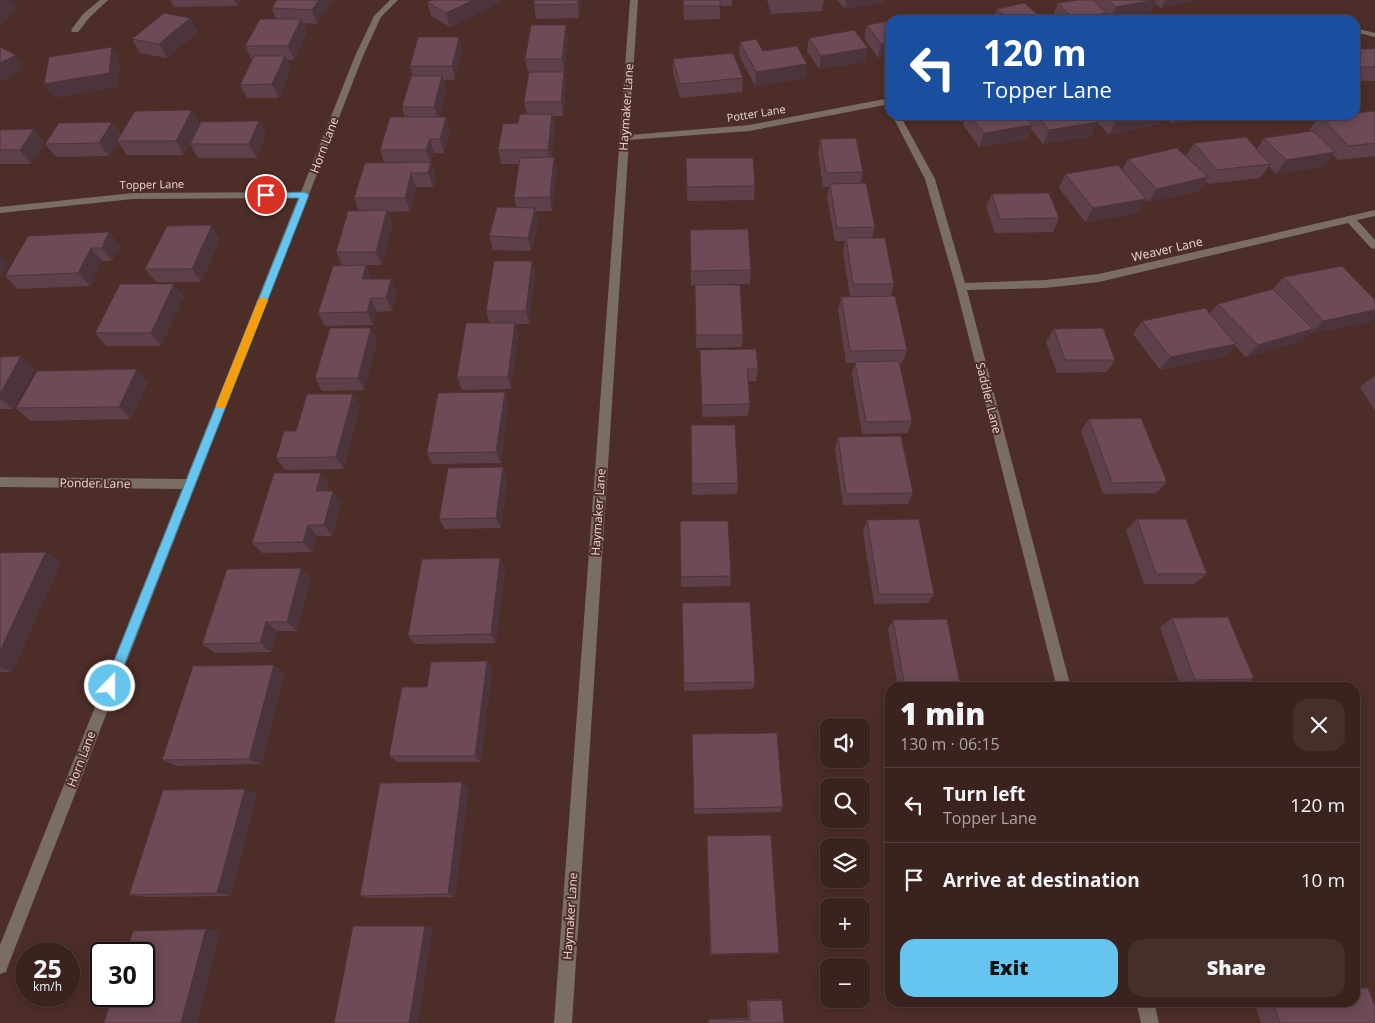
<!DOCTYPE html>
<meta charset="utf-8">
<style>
:root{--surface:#3a221e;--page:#452f2b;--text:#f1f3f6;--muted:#aba4a4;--line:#543f3c;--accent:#65c5ee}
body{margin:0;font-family:"Open Sans",sans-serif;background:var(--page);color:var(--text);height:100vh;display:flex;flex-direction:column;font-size:19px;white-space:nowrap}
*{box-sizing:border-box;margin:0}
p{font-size:16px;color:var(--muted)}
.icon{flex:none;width:28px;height:28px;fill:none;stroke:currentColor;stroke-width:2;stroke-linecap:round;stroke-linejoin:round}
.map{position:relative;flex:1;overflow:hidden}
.side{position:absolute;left:885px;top:682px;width:475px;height:325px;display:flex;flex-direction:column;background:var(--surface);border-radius:15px;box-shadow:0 2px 12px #0003,0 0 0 1px var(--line)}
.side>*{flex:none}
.guide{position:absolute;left:885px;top:15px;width:475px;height:105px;border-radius:15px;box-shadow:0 2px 12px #0003,0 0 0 1px var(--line);background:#1a4fa0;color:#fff;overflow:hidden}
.tools{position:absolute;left:820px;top:718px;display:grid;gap:10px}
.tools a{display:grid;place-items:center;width:50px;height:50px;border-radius:10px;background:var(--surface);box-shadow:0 2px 12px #0003,0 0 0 1px var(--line);font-size:25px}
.speed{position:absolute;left:15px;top:942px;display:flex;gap:10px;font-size:25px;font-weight:700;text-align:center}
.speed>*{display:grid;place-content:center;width:65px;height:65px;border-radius:50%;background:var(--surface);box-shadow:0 2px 12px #0003,0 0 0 1px var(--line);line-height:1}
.speed small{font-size:12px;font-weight:400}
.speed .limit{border:2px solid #111;border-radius:8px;background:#fff;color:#111}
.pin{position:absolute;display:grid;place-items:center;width:42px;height:42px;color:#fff;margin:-21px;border:2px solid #fff;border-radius:50%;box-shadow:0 1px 5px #0007}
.me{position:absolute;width:55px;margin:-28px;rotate:22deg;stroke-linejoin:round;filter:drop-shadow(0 0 4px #0008)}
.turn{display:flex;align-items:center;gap:18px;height:105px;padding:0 15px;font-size:22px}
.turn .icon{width:65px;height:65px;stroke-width:2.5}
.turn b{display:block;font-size:35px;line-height:42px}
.round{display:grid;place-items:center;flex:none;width:52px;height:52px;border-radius:15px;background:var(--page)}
.summary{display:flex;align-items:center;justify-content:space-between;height:85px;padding:0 15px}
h1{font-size:30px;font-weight:800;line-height:38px}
.cta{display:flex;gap:10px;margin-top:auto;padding:10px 15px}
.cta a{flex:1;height:58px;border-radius:15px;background:var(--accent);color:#111;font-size:20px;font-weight:800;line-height:58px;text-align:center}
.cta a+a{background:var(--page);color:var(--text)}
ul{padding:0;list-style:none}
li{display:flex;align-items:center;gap:15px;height:75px;padding:0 15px;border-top:1px solid var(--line)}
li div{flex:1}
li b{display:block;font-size:19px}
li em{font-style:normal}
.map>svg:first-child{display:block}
</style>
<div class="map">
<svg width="1375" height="1023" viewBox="0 0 1375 1023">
<rect width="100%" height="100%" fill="#4d2d28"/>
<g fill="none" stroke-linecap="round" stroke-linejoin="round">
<path fill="#7a6d62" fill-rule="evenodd" d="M100,0H108L89,18L78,32H72L71,30L83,14Z
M390,0H398L381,17L363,56L8,966L6,972L0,974V945L182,489L0,487V477L186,479L298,198L133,199L0,213V207L133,193L301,192L355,56L374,16Z
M630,0H638L629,135L749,125L890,98V104L749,131L629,140L572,1023H554Z
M1355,28L1375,33V37L1355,32Z
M892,115H900L935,179L965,283L1045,280L1099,274L1375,210V216L1357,220L1375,240V249L1371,248L1348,223L1099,282L1045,288L967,290L1071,688H1057L956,287L925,179Z
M1136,1002H1154L1159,1023H1141Z"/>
</g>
<path fill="#5e404a" d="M170,0H240L237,6L174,7Z
M277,0H333L317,24L303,23L307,33L294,60H287L291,69L279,98H247L240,85L252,60L245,46L276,19L272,8Z
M432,0H501V2L450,27L431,16L427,2Z
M534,0H581L579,18L536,19L534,5Z
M683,0H732V6H720V19L684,20Z
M767,0H824L822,11L771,14Z
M837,0H886V2L845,9Z
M1078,0H1196L1161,8L1155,4L1150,13L1114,20H1109L1106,17L1104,20H1055L1052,17L1058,3Z
M997,9L1045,20H993Z
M190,18L198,32L167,58L140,53L132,39Z
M890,21L878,58L864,38L867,25Z
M566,25L568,39L564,72L566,86L563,116H553L555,128L551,158L554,157L557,171L552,211H536L538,222L531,251L493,250L489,236L516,207L514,198L519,164H501L498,150L518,123L527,114L524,102L529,73H528L525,59Z
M809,38L868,48L865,62L819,69L807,51Z
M740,42L805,78L755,86L739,55Z
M1355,49H1375V81H1355Z
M462,51L455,80H444L446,90L439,117H446L450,131L444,153H434L431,162L436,176L433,187H416L410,211L388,212L392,224L382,265H366L371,279L397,292L392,311L377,312L373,325L325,326L318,313L342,265L336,252L359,211L354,198L384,162L380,150L405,117L402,107L413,76L410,66Z
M673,59L743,78L742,92L680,98L673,73Z
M1375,113V156L1338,160L1333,155L1325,166L1276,174L1269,166L1260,178L1208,184L1206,181L1199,191L1149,202L1146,199L1138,213L1085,222L1059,188L1065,174L1122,170L1128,159L1186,156L1194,143L1257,149L1264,138L1310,131L1309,130L1320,116Z
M966,115H1192L1188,121L1173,124L1164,116L1159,124L1109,135L1097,122L1091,136L1043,144L1031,129L1027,139L979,147L963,125Z
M259,121L266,135L257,158H198L190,144Z
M112,122L121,135L200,124L184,155H127L118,142L109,156L56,157L45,144Z
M34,129L45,143L31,164H0V130Z
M820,139L863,172L861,183L875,227L872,238L894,284L891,296L907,350L902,363H899L912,421L907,433L862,434L852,374L855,363H846L838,310L841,297H850L843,252L845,241H835L827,197L829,187H823L818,153Z
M686,158L755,186L754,200L687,201Z
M992,194L1059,218L1053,232L995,233L986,207Z
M690,230L751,270L750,284L691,285Z
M109,232L120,246L112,261H102L90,286L18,289L5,276Z
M220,239L201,282H156L145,269Z
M532,261L535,274L529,324H515L518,336L511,389L462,390L457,377L490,323L486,311Z
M1284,277L1370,322L1311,333L1310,332L1301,341L1246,357L1234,345L1225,356L1160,370L1133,334L1142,321L1210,313L1218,304L1273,289Z
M174,284L184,297L161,346H106L95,333Z
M695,285L743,335L742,347L696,348Z
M371,328L377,341L364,390L322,391L315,378Z
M1054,329L1115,360L1107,372L1057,373L1046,342Z
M700,350L758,369L756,381H748L750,404L748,416L702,417Z
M0,357L35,369L13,409H0Z
M1375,375V411L1360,387Z
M148,382L131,419L30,421L16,408Z
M505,392L508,404L501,463L432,464L427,453Z
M353,394L360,406L344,469L285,470L276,458Z
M1089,419L1167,482L1156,493L1103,494L1081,431Z
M691,437L738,483L737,494L692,495Z
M838,437L913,493L908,504L843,505L835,449Z
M503,467L507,478L501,528L445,529L439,519Z
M329,484L327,491L341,502L332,536H317L312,552L262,553L252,543Z
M1137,519L1207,574L1194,584H1144L1126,530Z
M867,520L934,594L928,603L874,604L863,531Z
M680,521L731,576L730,586L681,587Z
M46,552L61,562L12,672H0V553Z
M505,568L496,643L415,644L408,636Z
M311,578L297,631H277L271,652L215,653L202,644Z
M682,603L755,682L753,689L684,691Z
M1172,618L1254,679L1239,687L1181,688L1160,627Z
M893,620L961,688H898L888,629Z
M487,661L492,669L481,762H398L389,756L427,687Z
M285,673L261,764L177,766L162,760Z
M692,734L783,807L780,812L694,814Z
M469,787L455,897L369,898L360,896Z
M257,794L231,896L146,897L129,895Z
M707,836L779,953L710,955L707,840Z
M1355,988H1368L1375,1023H1261L1254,1002H1355Z
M779,999L782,1000L784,1023H708V1019L748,1018L747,1000Z"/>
<path fill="#4c343c" d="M2,0H11L16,8L0,28V2Z
M234,0H240L237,6Z
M319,0H333L317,24L312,10Z
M474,0H501V2L450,27L446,13Z
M578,0H581L579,18L578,4Z
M846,0H886V2L845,9Z
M1153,0H1157L1150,13L1111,20L1116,7Z
M1165,0H1196L1161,8Z
M1107,13L1104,20H1073L1074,19Z
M190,18L198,32L167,58L159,44Z
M301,19L307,33L294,60L288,46Z
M566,25L568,39L564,72L562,59Z
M459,37L462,51L455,80L452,66Z
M890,43V56L878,58L881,44Z
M112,47L120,61L118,87L54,98L44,84Z
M868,48L865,62L819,69L821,56Z
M16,55L26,69L0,82V63Z
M285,56L291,69L279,98L272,84Z
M807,64L805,78L755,86L756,72Z
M564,72L566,86L563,116L561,102Z
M442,76L446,90L439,121L434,107Z
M192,110L200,124L184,155L176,141Z
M552,114L555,128L550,164L548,150Z
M1144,115H1164L1159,124L1109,135L1116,121Z
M1178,115H1192L1188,121L1173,124Z
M446,117L450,131L444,153L440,139Z
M259,121L266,135L257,158L249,144Z
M112,122L121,136L109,156L99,143Z
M1098,122L1091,136L1043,144L1049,130Z
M1032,125L1027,139L979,147L984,133Z
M34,129L45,143L31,164L20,150Z
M430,139L434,153L431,162L436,176L433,187L428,173L431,163L426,150Z
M1335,152L1325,166L1276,174L1286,160Z
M554,157L557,171L552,211L550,197Z
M411,173L416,187L410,211L405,198Z
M1208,177L1199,191L1149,202L1157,189Z
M1146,199L1138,213L1085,222L1093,208Z
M535,208L538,222L531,251L528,238Z
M387,210L392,224L382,265L376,252Z
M212,225L220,239L201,282L192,269Z
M109,232L120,246L112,261L102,248Z
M91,248L102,261L90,286L78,273Z
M0,255L9,265L0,279Z
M532,261L535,274L529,324L526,311Z
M366,265L372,279L368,292L362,279Z
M391,279L397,292L392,311L386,298Z
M174,284L184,297L161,346L151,333Z
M371,298L377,312L373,325L367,312Z
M1375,310V317L1370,322L1311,333L1323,321Z
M515,323L518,336L511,389L508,377Z
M371,328L377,341L364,390L358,378Z
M1313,329L1301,341L1246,357L1258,345Z
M1236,344L1225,356L1160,370L1170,357Z
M21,356L35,369L13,409L0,398V394Z
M137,369L148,382L131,419L119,407Z
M505,392L508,404L501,463L496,452Z
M353,394L360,406L344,469L336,457Z
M503,467L507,478L501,528L496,518Z
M321,473L329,484L324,502L316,491Z
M333,491L341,502L332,536L324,525Z
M308,525L317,536L312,552L303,542Z
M46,552L61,562L12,672L0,667V651Z
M500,558L505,568L496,643L491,634Z
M301,568L311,578L297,631L287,622Z
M266,622L277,631L271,652L260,643Z
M487,661L492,669L481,762L475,756Z
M274,665L285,673L261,764L249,759Z
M462,782L469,787L455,897L448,894Z
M245,789L257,794L231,896L217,893Z
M425,926L433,928L418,1023H409Z
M206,929L221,930L197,1023H181Z"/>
<path fill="#6d4a56" stroke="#4c343c" d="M277,0H319L312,10L272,8Z
M432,0H474L446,13L427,2Z
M534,0H578V4L534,5Z
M683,0H720V6H684Z
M1078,0H1093L1107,13L1074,19L1058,3Z
M1108,0H1153L1116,7Z
M1024,3L1045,20H1010L997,9Z
M164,13L190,18L159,44L132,39Z
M973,13L979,20H929Z
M911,18L912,20H900Z
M260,19H301L288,46H245Z
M890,21V43L881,44L867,25Z
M531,25H566L562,59H525Z
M854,30L868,48L821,56L809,38Z
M418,37H459L452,66H410Z
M756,39L763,51L797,46L807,64L756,72L740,42Z
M0,47L16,55L0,63Z
M112,47L109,73L44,84L49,57Z
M1355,49H1375V67H1355Z
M733,53L743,78L680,84L673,59Z
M254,56H285L272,84L240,85Z
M529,72H564L561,102H524Z
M411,76H442L434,107H402Z
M192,110L176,141H117L135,111Z
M1373,111L1375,113V143L1349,146L1320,116L1334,115H1355V113Z
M520,114H552L548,150H498L503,124L518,123Z
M970,115H1024L1032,125L984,133Z
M1036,115H1091L1098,122L1049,130Z
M1111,115H1144L1116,121Z
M390,117H446L440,139H430L426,150H380Z
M259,121L249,144H190L201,122Z
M112,122L99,143L45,144L59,123Z
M34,129L20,150H0V130Z
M1313,131L1335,152L1286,160L1264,138Z
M1246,137L1270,164L1217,170L1194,143Z
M856,138L863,172L826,173L820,139Z
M1177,148L1208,177L1157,189L1128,159Z
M554,157L550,197L514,198L520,158Z
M686,158H753L755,186L687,187Z
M431,162L428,173H411L405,198H354L365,163Z
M1118,165L1146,199L1093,208L1065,174Z
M866,183L875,227L837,228L830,184Z
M1049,193L1059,218L1000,219L992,194Z
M497,207L535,208L528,238L489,236Z
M387,210L376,252H336L348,211Z
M212,225L192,269H145L167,226Z
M748,229L751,270L691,271L690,230Z
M109,232L102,248H91L78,273L5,276L28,236Z
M846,238H885L894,284H853Z
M494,261H532L526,311H486Z
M366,265L362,279H391L386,298H371L367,312L318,313L333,266Z
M1342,266L1375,300V310L1323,321L1284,277Z
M120,284H174L151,333H95Z
M695,285H740L743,335H696Z
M1273,289L1313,329L1258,345L1218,304Z
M895,296L907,350L850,351L841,297Z
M1205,308L1236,344L1170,357L1142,321Z
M466,323H515L508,377H457Z
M330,328H371L358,378H315Z
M1103,328L1115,360H1065L1054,329Z
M756,349L758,369H747L750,404L702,405L700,350Z
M21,356L0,394V357Z
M899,361L912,421L866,422L855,362Z
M137,369L119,407L16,408L37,371Z
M505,392L496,452L427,453L438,393Z
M307,394H353L336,457L276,458L284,431H296Z
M1141,418L1167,482L1112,483L1089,419Z
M691,425H735L738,483L692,484Z
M901,436L913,493L846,494L838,437Z
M503,467L496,518L439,519L448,468Z
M274,473H321L316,491H333L324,525H308L303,542L252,543Z
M919,519L934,594H879L867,520Z
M1137,519H1186L1207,574H1156Z
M680,521H728L731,576L681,577Z
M46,552L0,651V553Z
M500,558L491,634L408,636L422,559Z
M301,568L287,622H266L260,643L202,644L227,569Z
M750,602L755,682L684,683L682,603Z
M1228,617L1254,679L1195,680L1172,618Z
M947,619L961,688H905L893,620Z
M487,661L475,756H389L402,687H427L431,662Z
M274,665L249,759L162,760L193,666Z
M777,733L783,807L694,809L692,734Z
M462,782L448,894L360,896L380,783Z
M245,789L217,893L129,895L163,790Z
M771,835L779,953L711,954L707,836Z
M353,926H425L409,1023H334Z
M206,929L181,1023H104L112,996H144V954H126L133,931Z
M1355,988H1368L1375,1006V1023H1280L1272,1002H1355Z
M782,1000L784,1023H709V1020H750L749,1001Z"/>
<path fill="#65c5ee" stroke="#42809b" d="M305,192L309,195L116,686L115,690L110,692L105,690L104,686L299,198H266L262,195L266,193Z"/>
<path fill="#f59e0b" d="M263,297L268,300L226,405L225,408H217L216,405L258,300Z"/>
<g text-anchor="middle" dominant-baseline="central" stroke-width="4" stroke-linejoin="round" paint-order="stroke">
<g font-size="11" fill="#eed8d5" stroke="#4d2d28">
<text transform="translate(756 113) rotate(-9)">Potter Lane</text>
<text transform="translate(152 184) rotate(-1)">Topper Lane</text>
</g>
<g font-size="12" fill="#eed8d5" stroke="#4d2d28">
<text transform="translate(626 107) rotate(-86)">Haymaker Lane</text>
<text transform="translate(324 145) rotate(-69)">Horn Lane</text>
<text transform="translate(1167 249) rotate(-13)">Weaver Lane</text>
<text transform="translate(989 398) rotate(76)">Saddler Lane</text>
<text transform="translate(95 483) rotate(1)">Ponder Lane</text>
<text transform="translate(598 512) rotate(-86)">Haymaker Lane</text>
<text transform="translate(81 759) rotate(-69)">Horn Lane</text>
<text transform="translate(570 916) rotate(-86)">Haymaker Lane</text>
</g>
</g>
</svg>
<div class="tools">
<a><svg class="icon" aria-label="sound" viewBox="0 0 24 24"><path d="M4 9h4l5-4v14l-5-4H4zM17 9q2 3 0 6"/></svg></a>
<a><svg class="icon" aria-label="search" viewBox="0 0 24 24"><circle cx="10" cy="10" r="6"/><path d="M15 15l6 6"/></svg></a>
<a><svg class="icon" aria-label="layers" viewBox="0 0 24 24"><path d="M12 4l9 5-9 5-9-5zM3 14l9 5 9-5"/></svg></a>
<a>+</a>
<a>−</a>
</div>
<div class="speed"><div>25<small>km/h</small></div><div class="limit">30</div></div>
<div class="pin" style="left:266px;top:195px;background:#d93025"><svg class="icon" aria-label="arrive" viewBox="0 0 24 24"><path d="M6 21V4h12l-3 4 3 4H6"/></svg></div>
<svg class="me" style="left:110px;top:686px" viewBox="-20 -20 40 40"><circle r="17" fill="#65c5ee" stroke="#fff" stroke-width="3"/><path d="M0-11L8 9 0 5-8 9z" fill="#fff"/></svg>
<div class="guide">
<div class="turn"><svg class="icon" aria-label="left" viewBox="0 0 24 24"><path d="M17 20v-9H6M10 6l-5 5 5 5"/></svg><div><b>120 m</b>Topper Lane</div></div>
</div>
<section class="side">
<div class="summary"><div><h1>1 min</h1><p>130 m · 06:15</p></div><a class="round"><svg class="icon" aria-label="close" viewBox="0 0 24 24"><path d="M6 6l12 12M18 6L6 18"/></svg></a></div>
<ul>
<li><svg class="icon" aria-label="left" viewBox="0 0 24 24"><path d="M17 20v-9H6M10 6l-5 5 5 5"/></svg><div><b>Turn left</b><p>Topper Lane</p></div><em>120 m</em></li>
<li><svg class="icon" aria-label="arrive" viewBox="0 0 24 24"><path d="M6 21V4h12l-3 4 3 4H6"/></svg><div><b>Arrive at destination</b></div><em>10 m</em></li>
</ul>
<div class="cta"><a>Exit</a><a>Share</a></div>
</section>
</div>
